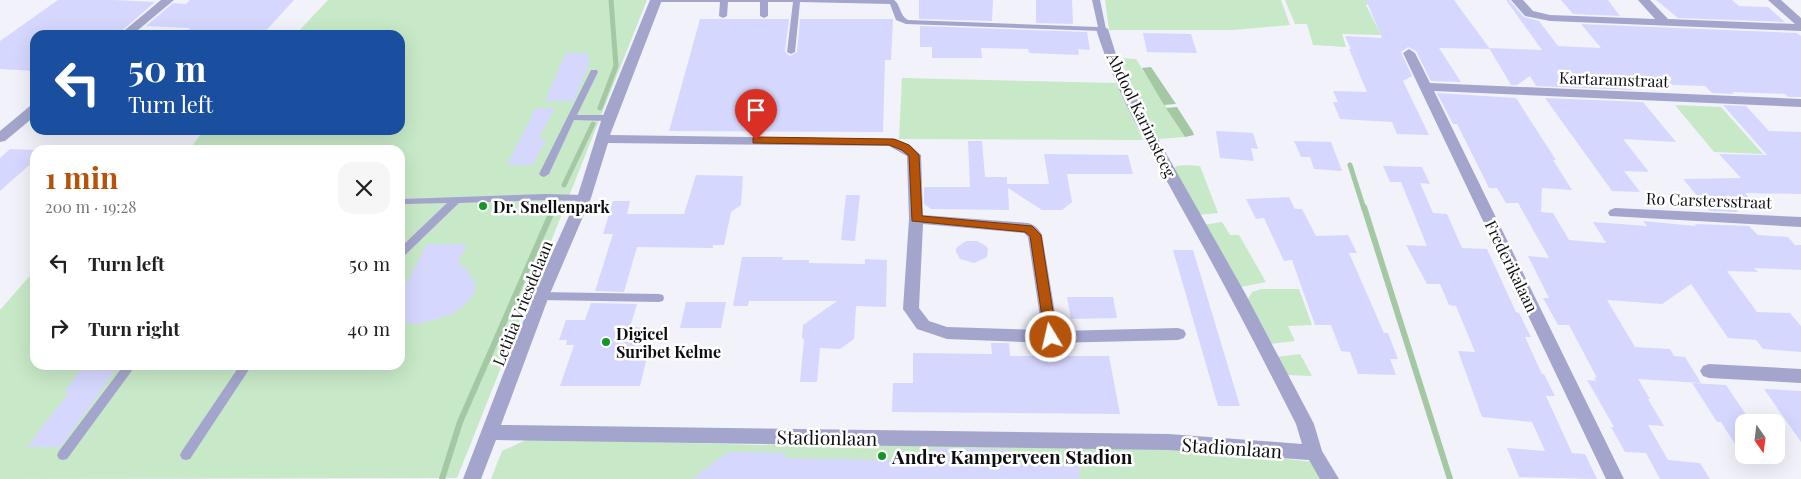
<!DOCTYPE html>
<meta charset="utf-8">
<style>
:root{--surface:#fff;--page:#f6f6f6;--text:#222;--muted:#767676;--accent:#b45309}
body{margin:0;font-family:"Playfair Display",serif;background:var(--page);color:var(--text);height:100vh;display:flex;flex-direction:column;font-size:19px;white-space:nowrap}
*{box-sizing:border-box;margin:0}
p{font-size:16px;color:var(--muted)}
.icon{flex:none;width:28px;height:28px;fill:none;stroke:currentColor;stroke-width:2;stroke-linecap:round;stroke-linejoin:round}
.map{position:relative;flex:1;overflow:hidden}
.side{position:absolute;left:30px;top:145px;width:375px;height:225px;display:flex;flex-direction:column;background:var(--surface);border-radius:15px;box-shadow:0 5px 20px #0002}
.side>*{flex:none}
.banner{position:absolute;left:30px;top:30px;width:375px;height:105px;border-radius:15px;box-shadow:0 5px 20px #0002;background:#1a4fa0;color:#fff;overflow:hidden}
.needle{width:32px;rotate:166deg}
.fabs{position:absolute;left:1735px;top:414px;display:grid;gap:10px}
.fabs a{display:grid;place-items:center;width:50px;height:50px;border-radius:10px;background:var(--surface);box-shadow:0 5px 20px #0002;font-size:25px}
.pin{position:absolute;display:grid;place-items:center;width:42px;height:42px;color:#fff;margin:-51px -21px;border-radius:50% 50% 50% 0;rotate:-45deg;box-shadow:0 0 5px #0007}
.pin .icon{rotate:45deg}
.me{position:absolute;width:55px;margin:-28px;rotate:351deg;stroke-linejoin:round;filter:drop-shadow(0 0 4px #0008)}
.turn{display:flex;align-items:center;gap:18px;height:105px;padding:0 15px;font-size:22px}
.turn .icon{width:65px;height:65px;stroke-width:2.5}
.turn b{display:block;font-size:35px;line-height:42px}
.round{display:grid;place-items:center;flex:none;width:52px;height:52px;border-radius:15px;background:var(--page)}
.overview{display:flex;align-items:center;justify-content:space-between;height:85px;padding:0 15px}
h1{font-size:30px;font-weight:700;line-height:38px;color:var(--accent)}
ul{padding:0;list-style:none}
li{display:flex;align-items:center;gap:15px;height:65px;padding:0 15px}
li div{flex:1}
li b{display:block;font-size:19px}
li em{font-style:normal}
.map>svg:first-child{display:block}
</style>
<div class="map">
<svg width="1801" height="479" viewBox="0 0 1801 479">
<rect width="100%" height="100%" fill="#f2f2fb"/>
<path fill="#c7e9c7" d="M328,0H647L457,478L0,479V310L35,270V365H400V150H189L204,130H400V35H295Z
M1105,0H1281L1290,25L1234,30H1109Z
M1285,0H1382L1366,5L1381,35L1342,34L1346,47L1313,45L1307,24H1295Z
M1119,58L1136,59L1185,137L1158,139Z
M902,78L1116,83L1143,140L899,139Z
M1675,105L1721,107L1763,154L1714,152Z
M1186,165L1200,166L1218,213L1198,215L1173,171L1176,166Z
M1222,222L1230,235H1239L1266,282L1241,287L1203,225Z
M1261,289H1299L1312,325L1288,326L1295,341L1270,344L1248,299L1252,292Z
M1300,354L1312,376L1287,375L1276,357Z
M528,439L763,445L875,439L1155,445L1314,462L1326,479H491L502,451Z"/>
<path fill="#a3c8a3" d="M1151,67L1176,104L1164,105L1142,68Z
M1177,107L1193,132L1194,135L1185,137L1166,108Z"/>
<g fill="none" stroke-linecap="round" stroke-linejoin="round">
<path stroke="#a3c8a3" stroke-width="5" d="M600,108L616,66L611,0
M1350,165L1364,209
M564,185L593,124"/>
<path stroke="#a3c8a3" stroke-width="6" d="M1364,207L1450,479
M442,479L460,422L551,214"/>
</g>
<path fill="#d6d7fe" d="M58,0H113L155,2L117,35H35V71L0,69V41Z
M190,0H294L262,35H183L190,28L146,26L173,3L186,4Z
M919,0H993L992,21L919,19Z
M1036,0H1072L1073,24L1036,23Z
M1366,0H1454L1490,49L1439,48L1461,82L1431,81L1416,51L1408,47L1401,52L1412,76L1403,81L1429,135L1397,134L1392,122L1340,119L1333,102H1338L1333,91L1367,92L1349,49H1351L1345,36L1382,38Z
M1506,0H1509L1524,17L1539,21L1558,46L1601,48L1581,24L1797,33L1801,36V97H1788L1785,94L1732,92L1734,94L1712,93L1705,86L1649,84L1653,89L1631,88L1632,90L1536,86L1530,76L1517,85H1511L1489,48L1542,50Z
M1561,0H1608L1620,16L1573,14Z
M1656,0H1732L1739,6L1768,7L1785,22L1678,18Z
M700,19H789L785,52L790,56L797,52L800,19H893L891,60H885L883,132L669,131Z
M920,26L1087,32L1090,50L1078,49L1079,55L1029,53L1028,49L981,48L982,58H932V47H920Z
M1143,33L1191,34L1197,53L1147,52Z
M566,53H589L587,59H591L575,97L574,101H545Z
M1437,93L1516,98L1556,160H1553L1572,190L1542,188L1541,212L1553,213L1569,240L1606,243L1593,222L1647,226L1643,221L1696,226L1695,224L1749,226L1758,235L1788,237L1795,245H1801V270L1754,268L1758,272L1727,271L1757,312L1790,313L1801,326V352L1763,349L1756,340L1728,338L1691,284L1662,304L1607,300L1635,347L1670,349L1674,356L1685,357L1701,383L1638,379L1650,399H1648L1664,426L1648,425L1668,460L1700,463L1710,479H1660L1646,453L1625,452L1611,427H1614L1587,380L1596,381L1594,377L1597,378L1569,325H1558L1543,298H1549L1528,256L1549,258L1518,203H1506L1497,188H1489L1457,124H1453Z
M1545,98L1643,102L1676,142L1623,139L1649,172L1624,171L1640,192L1612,191Z
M1723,105L1746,106L1769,131L1801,132V194L1745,193L1751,200H1727L1738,212L1710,211L1683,179L1741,178L1719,154L1767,155Z
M536,108H555L538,139H546L533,165H507Z
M1216,131L1253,133L1258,149L1251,148L1254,161L1220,158Z
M968,141H982L985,177H1007V184H1049L1044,154L1128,155L1133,174H1067L1072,202L1062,210H1042L1008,188L1009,210L931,209L924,204V187H970Z
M1294,141L1331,142L1342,171L1314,169L1310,157H1301Z
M10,149L35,150V160L0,191V158Z
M1383,166L1422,167L1430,184L1420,183L1433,213L1447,214L1462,248L1487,249L1516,312L1519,313L1531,337H1525L1542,374H1544L1555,396H1546L1572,453L1585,454L1597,479L1519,477L1507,448L1545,451L1532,422L1482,417L1458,351L1475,352L1456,306L1449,305L1440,284H1427L1406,245L1427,246L1401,182H1390Z
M696,175L743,176L741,205L731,212L724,245H713V248L637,247L624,292L595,291L613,234H603L613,201H630L627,214H684Z
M846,195H860L855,241L841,240Z
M1289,197L1295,209H1302L1316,236L1348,235L1357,253H1349L1384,333H1388L1398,359H1390L1396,375L1358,374L1350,352L1341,351L1331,325H1315L1292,260L1284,261L1264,218L1256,219L1246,199Z
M966,241H977L986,246L988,249L987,257L974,263L960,259L956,252V248Z
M427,244H467L458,263L467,269L472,281L476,280L474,294L465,305L454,313L434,320L414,324L400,321V287L405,286Z
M1173,250H1193L1240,406H1218Z
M742,257H783L782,260H809V263L865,264V259L887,260L886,307L856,306L854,339L840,349L820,348L817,382H800L804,340L802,338L803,325L837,301H749L748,306H733Z
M1067,297H1113L1117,318L1071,319Z
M686,302H726L721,328H680Z
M591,303L637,304L630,327L650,328L644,348L649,349L640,386H560L574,345H566L567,340H559L566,320H585Z
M991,343H1009L1010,356H1109L1120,414L892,412L893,383H913V353L992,354Z
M84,365H119L60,447H27L70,391L64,392Z
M1692,383L1726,385L1751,422H1744V458L1721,422H1717Z
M1764,389L1801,391V442Z
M934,448L1012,450L1013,464L1080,465L1079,479H693L715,461L730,452L785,453V458L934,461Z"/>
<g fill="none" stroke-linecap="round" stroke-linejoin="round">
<path fill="#a4a5cc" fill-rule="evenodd" d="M652,0H894C901,5 899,15 908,20L1098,27L1092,0H1100L1106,29L1102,31L906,24L896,20L890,4L800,2L795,52L791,54L787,52L793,2H768V16L764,18L760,16V2H728L727,16L723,18L719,16L720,2H656Z
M591,70H597L598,72L577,115H609L613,118L609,121L574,120L549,174L544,177L541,176L539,174Z
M545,194L584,195L589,198L584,201L545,200L459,203L404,256L400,258V248L447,203L405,204L402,203L400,201L402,199Z
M541,292L659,294L663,295L664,298L663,301L659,302L541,300L537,299L536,296L537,293Z
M124,365H136L67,459L63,460L59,459L57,455L59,451Z
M240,365H252L190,459L186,460L182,459L180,455L182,451Z"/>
<path fill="#a4a5cc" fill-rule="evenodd" d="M161,0H174L132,35H119Z
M650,0H662L610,135L896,139L910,145L921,155L923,215L1028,223C1035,225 1039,229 1042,235L1058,331L1178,328L1184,330L1186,334L1184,338L1178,340L1051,343L947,339L917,329L903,309L909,219L907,156L889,146L608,143L591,198L549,296L501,425L1169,434L1302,444L1296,424C1262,357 1227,289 1190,223C1156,160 1117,98 1096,29L1102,26L1108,29L1119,64L1158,139L1245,293L1314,424L1322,451L1339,479H1320L1309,460L1169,450L496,440L481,479H463L533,296L577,198L602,118ZM923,224L1024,233L1028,237L1042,330L947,327L929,321L919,308Z
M1511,0H1523L1533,11L1550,15L1655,19L1638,0H1650L1668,19L1795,24L1768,0H1781L1801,18V31L1550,21L1525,16Z
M1409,49L1415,53L1430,83L1801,99V107L1434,91L1624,479H1606L1403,53Z
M35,105V116L5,141L0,142V131L30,106Z
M1615,208L1801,217V227L1610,216L1608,213L1610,210Z
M1709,364L1801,369V383L1709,378L1703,376L1700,371L1703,366Z"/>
</g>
<path fill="#b45309" stroke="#753606" d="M756,137L894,139L909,145L919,155L922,216L1032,226L1041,235L1057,337L1055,340H1047L1045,337L1030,236L1025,232L912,221L909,156L902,150L889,145L753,143V138Z"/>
<g fill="#149629" stroke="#fff" stroke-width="2">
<circle cx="483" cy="206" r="5"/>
<circle cx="606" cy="342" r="5"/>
<circle cx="882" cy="456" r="5"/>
</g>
<g text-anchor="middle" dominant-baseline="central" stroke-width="5" stroke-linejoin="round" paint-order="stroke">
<g font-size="16" fill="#0f0f12" stroke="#fff">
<text transform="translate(1614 79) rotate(2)">Kartaramstraat</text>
<text transform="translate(1142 115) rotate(64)">Abdool Karimsteeg</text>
<text transform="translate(1709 200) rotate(2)">Ro Carstersstraat</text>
<text transform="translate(1512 266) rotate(64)">Frederikalaan</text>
<text transform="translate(522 303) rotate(-68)">Letitia Vriesdelaan</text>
</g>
<g font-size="16" font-weight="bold" fill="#0f0f12" stroke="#fff" text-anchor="start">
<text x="493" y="206">Dr. Snellenpark</text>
<text x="616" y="333">Digicel<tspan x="616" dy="18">Suribet Kelme</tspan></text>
</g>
<g font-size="19" fill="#0f0f12" stroke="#fff">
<text transform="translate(827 437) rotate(1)">Stadionlaan</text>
<text transform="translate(1232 447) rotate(4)">Stadionlaan</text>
</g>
<g font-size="19" font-weight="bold" fill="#0f0f12" stroke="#fff" text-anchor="start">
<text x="892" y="456">Andre Kamperveen Stadion</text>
</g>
</g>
</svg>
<div class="fabs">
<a><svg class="needle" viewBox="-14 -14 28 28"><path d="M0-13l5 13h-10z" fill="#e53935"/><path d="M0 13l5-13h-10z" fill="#767676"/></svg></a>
</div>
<div class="pin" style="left:756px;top:140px;background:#d93025"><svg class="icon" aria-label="arrive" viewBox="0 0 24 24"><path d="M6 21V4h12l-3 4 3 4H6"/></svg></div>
<svg class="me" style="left:1051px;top:337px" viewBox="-20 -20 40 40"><circle r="17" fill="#b45309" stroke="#fff" stroke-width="3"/><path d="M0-11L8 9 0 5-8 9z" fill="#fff"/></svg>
<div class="banner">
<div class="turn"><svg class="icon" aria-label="left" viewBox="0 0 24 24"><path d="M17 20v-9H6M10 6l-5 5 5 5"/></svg><div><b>50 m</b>Turn left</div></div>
</div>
<section class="side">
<div class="overview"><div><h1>1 min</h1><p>200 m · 19:28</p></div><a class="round"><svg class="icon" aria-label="close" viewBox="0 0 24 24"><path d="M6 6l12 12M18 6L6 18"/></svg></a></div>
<ul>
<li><svg class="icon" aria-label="left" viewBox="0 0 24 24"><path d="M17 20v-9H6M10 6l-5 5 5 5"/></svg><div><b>Turn left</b></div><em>50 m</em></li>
<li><svg class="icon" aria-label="right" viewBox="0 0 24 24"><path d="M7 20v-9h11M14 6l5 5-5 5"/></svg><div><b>Turn right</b></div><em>40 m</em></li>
</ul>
</section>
</div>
